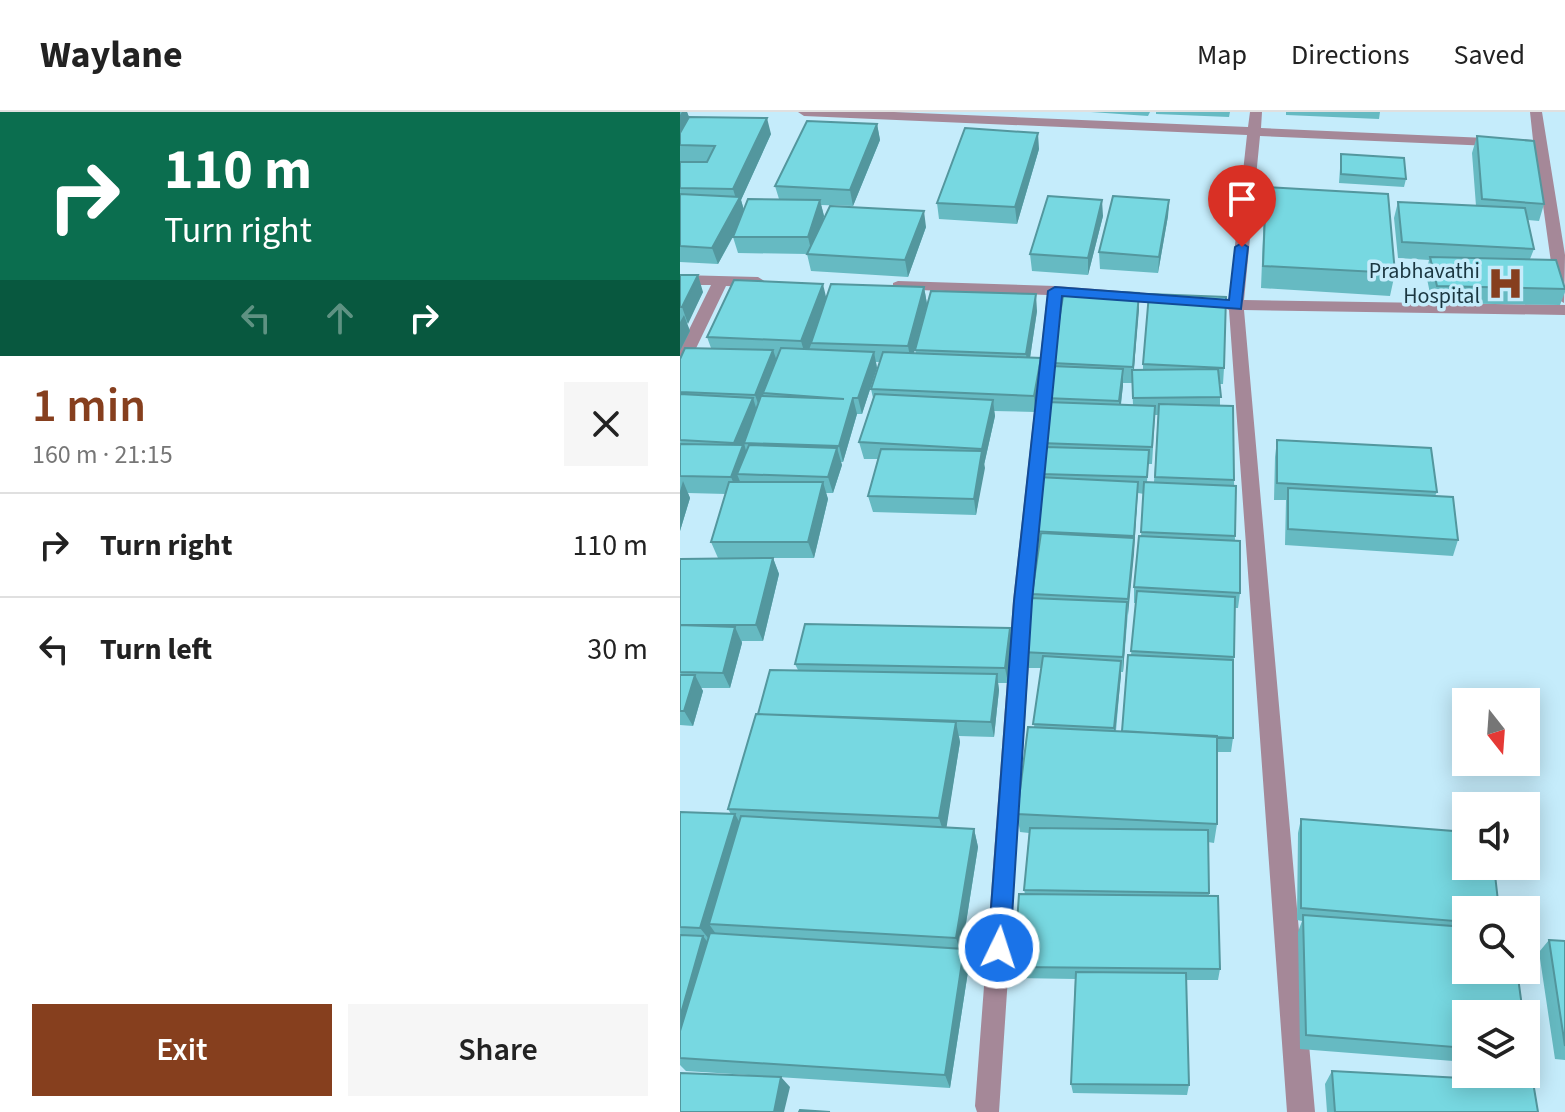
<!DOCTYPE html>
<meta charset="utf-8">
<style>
:root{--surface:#fff;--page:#f6f6f6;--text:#222;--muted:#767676;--line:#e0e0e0;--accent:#863f1e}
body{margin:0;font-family:"Source Sans 3",sans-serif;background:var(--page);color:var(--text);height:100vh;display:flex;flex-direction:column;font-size:30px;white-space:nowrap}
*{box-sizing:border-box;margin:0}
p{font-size:26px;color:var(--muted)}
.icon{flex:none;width:44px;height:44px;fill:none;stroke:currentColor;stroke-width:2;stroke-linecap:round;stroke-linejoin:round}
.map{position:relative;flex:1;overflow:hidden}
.panel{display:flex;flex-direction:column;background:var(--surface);width:680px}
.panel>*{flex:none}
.guide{background:#0b6e4f;color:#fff;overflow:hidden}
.needle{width:52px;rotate:163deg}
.tools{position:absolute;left:772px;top:576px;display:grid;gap:16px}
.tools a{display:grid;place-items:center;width:88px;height:88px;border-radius:0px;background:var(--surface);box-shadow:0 4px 20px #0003;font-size:40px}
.pin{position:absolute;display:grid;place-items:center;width:68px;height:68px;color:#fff;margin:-82px -34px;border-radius:50% 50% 50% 0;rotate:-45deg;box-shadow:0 0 8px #0007}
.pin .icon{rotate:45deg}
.me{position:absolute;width:88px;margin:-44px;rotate:4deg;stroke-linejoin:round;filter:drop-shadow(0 0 6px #0008)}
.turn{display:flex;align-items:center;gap:28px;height:168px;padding:0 32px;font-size:36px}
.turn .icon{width:104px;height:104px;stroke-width:2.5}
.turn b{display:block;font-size:56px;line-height:68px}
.lanes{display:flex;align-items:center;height:76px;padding:0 32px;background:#0003;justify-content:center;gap:40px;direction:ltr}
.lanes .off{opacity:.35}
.round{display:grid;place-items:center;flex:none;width:84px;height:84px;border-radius:0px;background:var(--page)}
.head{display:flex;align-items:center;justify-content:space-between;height:136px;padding:0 32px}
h1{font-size:48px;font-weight:600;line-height:60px;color:var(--accent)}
.primary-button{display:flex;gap:16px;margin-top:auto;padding:16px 32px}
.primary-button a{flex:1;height:92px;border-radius:0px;background:var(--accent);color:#fff;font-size:32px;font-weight:600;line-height:92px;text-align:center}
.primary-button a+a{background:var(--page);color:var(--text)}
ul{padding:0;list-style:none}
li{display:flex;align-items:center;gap:24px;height:104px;padding:0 32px;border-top:2px solid var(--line)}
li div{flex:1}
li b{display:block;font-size:30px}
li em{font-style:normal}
header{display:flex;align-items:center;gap:48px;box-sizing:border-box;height:112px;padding:0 40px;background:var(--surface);border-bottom:2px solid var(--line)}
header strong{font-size:38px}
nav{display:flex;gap:44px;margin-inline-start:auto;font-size:28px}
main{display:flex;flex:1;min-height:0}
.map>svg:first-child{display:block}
</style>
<header>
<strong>Waylane</strong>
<nav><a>Map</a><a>Directions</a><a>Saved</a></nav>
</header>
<main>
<section class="panel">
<div class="guide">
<div class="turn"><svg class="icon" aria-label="right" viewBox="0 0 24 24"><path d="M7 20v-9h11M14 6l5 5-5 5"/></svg><div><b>110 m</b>Turn right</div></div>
<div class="lanes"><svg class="icon off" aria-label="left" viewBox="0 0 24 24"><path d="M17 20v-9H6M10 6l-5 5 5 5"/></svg><svg class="icon off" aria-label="ahead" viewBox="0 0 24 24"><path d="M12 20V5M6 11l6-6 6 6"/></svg><svg class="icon" aria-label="right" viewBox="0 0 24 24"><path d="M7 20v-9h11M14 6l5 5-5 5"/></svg></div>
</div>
<div class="head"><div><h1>1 min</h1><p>160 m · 21:15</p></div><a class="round"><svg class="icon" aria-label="close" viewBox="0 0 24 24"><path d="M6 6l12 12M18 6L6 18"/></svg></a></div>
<ul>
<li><svg class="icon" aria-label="right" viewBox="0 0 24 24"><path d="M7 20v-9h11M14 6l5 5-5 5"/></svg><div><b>Turn right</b></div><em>110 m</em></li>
<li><svg class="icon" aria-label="left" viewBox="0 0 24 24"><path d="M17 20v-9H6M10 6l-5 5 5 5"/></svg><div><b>Turn left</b></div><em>30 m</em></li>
</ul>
<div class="primary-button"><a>Exit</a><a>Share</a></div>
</section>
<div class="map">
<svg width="885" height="1000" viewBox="0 0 885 1000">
<rect width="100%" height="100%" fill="#c5ecfb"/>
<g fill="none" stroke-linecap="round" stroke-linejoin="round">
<path fill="#a58898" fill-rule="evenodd" d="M118,0H214L568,15L570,0H582L581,16L853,28L850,0H862L885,143L884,191L876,186L855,36L580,24L564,188L885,193V203L564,198L635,1000H607L549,198L537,193L549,188L567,23L124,4Z
M0,163L78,165L86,170L78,175L46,174L8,253L0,258V236L31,173H0Z
M218,169L375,174L493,183L501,188L493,193L382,184L353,489L319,1000H297L295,994L333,489L367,183L213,177V171Z"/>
</g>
<path fill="#66bac2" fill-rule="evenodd" d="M0,0H7L9,5L91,22L61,88L64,98L99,87L95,74L197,12L200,28L173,94L141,93L144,104L143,109L246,115L228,165L131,159L127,142L58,141L53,125L38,152L0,150Z
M411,0H470L468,4Z
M476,0H550L549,5L476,2Z
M606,0H700L699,7L606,3Z
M797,24L864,92L859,109L848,108L854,137L850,147L885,174V180L880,193L752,191L746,162L749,148L718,146L714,106L718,90L796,94L792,41Z
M359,37L337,112L259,107L257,91Z
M661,42L726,67L724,75L659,71Z
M586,75L715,161L710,184L581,176L584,98Z
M489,88L488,104L478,161L420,157L419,140Z
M423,104L408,163L352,159L350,142Z
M0,163L23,180L7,212L10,219L0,239Z
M244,175L247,192L234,241H236L235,238L357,199L350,246L362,263L355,300L314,299L315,304L304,353L296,403L193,400L188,384L198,347H184L179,330L193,286L191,277L200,250H196L197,256L182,302H177L163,350H161L162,353L153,381H146L148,387L134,446H38L31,430L46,382L8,381L10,386L0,419V247L31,236L27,225L147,186Z
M459,181L454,258H463V252L544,256L543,272H540V294L554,368L555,428L560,481L558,496H555L554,545L553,556V626L551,640H537V712L534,731L528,730L529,784L540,857L538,868H506L509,973L507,983L393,981L391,972L395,867L336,866L334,855L345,782L344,778L349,721L340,720L337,702L354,615L362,556H344L342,540L352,486L359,435H350L348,419L361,365L363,348L361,347L360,331L366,295L365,286L372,251ZM443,271H452L453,293H441ZM475,303H478L474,370H467L468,352H472ZM458,381L464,382L461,424L454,475V491H456L451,543L442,619H436L441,560H443Z
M597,328L757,380L755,384L778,428L773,444L605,433L606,388H594L595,345Z
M93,446L99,462L83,529H62V531L50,576H21L23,579L13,614L0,613V447Z
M330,516L332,532L328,571H318L319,578L314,625L279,624L280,630L266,715L294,717L298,735L282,837H284L289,853L270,976L6,959L0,953V700L51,702L48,697L78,602L118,558L115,552Z
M621,707L786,798V950L620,937L618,820L622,809L617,808L618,721Z
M869,828L885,829V948L875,947L859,840Z
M652,959L858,1000H647L645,972Z"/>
<path fill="#53979e" d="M2,0H7L11,10L0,28V3Z
M87,6L91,22L61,88L65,102L38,152L32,136L57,90L53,77Z
M197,12L200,28L173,94L170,78Z
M358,21L359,37L337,112L335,95Z
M140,88L144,104L132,142L128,125Z
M422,88L423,104L408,163V146Z
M489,88L488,104L478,161L479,145Z
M244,99L246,115L228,165L225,148Z
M18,163L23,180L8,212L2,195Z
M143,172L147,189L126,246L121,229Z
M244,175L247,192L231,251L228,234Z
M459,181V198L453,267V255Z
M356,182L357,199L348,259L346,242Z
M4,203L10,219L0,239V210Z
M93,238L99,255L83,281L85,289L81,300L75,283Z
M194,240L197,256L182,302L178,286Z
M361,246L362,263L355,300L354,284Z
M443,257V274L439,306V289Z
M73,286L78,302L64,331L69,350L57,362L61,372L58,382L51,365L59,344L54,331Z
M173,286L177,302L163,350L159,334Z
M313,288L315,304L304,353L302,337Z
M157,336L162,353L153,381L148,365Z
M302,339L305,356L296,403L294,387Z
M3,369L10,386L0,419V379Z
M143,370L148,387L134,446L128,430Z
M458,370L454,442L448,503V487Z
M93,446L99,462L83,529L76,513Z
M447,490V505L443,560V545Z
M55,515L62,531L50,576L43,561Z
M330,516L332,532L328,571L325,556Z
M441,549V564L434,631V616Z
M317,562L319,578L314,625L311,610Z
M15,563L23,579L13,614L4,599Z
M276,610L280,630L265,725L259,706Z
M55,702L65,721L29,812L36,822L33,832L20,816Z
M294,717L298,735L281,842L276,826Z
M23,824L32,836L0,946V905Z
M284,837L289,853L270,976L265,963Z
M101,965L110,975L104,1000H94Z"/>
<path fill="#77d8e1" stroke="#53979e" stroke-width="2" d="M9,5L87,6L53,77L0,76V50H27L35,34L0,33V21Z
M127,9L197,12L170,78L95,74Z
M285,16L358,21L335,95L257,91Z
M797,24L854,29L864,92L802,87Z
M661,42L724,46L726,67L661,62Z
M586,75L708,82L715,161L583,154Z
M0,82L60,85L32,136L0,134Z
M368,84L422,88L408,146L350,142Z
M433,84L489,88L479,145L419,140Z
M68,87L140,88L128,125H53Z
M718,90L845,96L854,137L722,130Z
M150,94L244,99L225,148L127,142Z
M750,145L876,148L885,177L757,174Z
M0,163H18L2,195H0Z
M54,168L143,172L121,229L27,225Z
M151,172L244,175L228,234L131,231Z
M384,178L459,181L453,255L372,251Z
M251,179L356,182L346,242L235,238Z
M469,182L546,185L544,256L463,252Z
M5,236L93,238L75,283L0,280V247Z
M101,236L194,240L178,286H173L159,334L64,331L81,284L164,287L83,281Z
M203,240L361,246L354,284L191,277Z
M371,254L443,257L439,289L365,286Z
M538,257L541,285L453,286L452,258Z
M0,282L73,286L54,331L0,328Z
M195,282L313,288L302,337L179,330Z
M366,290L475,294L472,335L360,331Z
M479,292L553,294L554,368L475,365Z
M597,328L751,336L757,380L597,371Z
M0,332L63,333L51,365L0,364Z
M69,333L157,336L148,365L57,362Z
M365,335L469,338L467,365L361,362Z
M201,337L302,339L294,387L188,384Z
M357,365L458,370L454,424L348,419Z
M49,370H143L128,430H31Z
M464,370L556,374L555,424L461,420Z
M608,376L773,385L778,428L608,417Z
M361,421L454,426L448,487L352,482Z
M459,424L560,429V481L454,475Z
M93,446L76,513H0V447Z
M457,479L555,485L554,545L451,539Z
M350,486L447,490L443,545L342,540Z
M125,512L330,516L325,556L115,552Z
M0,513L55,515L43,561L0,560Z
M448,543L553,548V626L442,619Z
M363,544L441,549L434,616L353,612Z
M90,558L317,562L311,610L78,602Z
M0,563H15L4,599H0Z
M76,602L276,610L259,706L48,697Z
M348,615L537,624V712L337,702Z
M0,700L55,702L20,816L0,815Z
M61,704L294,717L276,826L29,812Z
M621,707L786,720V754H814L819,798H786V810L621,796Z
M350,716L528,718L529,781L344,778Z
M339,782L538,784L540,857L334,855Z
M623,803L786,815V858H837L843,902H786V936L626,923Z
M30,821L284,837L265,963L0,946V919Z
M0,823L23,824L0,905Z
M869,828L885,829V934Z
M396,860L506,861L509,973L391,972Z
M652,959L853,970L858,1000H655Z
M0,961L101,965L94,1000H0Z
M120,998L150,1000H119Z"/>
<path fill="#1a73e8" stroke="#114b97" stroke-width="2" d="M562,131L568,135L561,197L382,184L352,489L330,836L327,844L319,847L311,844L308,836L334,489L368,179L375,175L549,188L555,135Z"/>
<defs>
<symbol id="hospital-bare" viewBox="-9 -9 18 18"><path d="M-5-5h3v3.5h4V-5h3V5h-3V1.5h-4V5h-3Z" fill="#863f1e" stroke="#c5ecfb" stroke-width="2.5" paint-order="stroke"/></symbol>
</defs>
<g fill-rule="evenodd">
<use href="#hospital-bare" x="800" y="146" width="51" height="51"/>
</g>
<g text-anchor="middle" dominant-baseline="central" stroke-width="7" stroke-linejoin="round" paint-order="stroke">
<g font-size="22" fill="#1b3741" stroke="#c5ecfb" text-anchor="end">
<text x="800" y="159">Prabhavathi<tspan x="800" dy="25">Hospital</tspan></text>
</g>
</g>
</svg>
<div class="tools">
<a><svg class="needle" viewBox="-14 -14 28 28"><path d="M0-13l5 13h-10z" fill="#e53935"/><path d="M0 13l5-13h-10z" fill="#767676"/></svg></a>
<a><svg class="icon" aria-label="sound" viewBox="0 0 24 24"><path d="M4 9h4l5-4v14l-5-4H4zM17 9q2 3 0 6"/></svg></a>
<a><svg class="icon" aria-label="search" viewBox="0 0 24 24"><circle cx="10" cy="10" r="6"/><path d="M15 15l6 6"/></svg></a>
<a><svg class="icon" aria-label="layers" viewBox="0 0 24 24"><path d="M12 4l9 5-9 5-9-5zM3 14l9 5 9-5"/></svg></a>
</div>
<div class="pin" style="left:562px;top:135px;background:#d93025"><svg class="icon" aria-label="arrive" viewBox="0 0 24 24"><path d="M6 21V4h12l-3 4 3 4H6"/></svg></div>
<svg class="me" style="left:319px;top:836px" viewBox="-20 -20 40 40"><circle r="17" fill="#1a73e8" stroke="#fff" stroke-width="3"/><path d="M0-11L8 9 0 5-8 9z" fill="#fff"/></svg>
</div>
</main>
